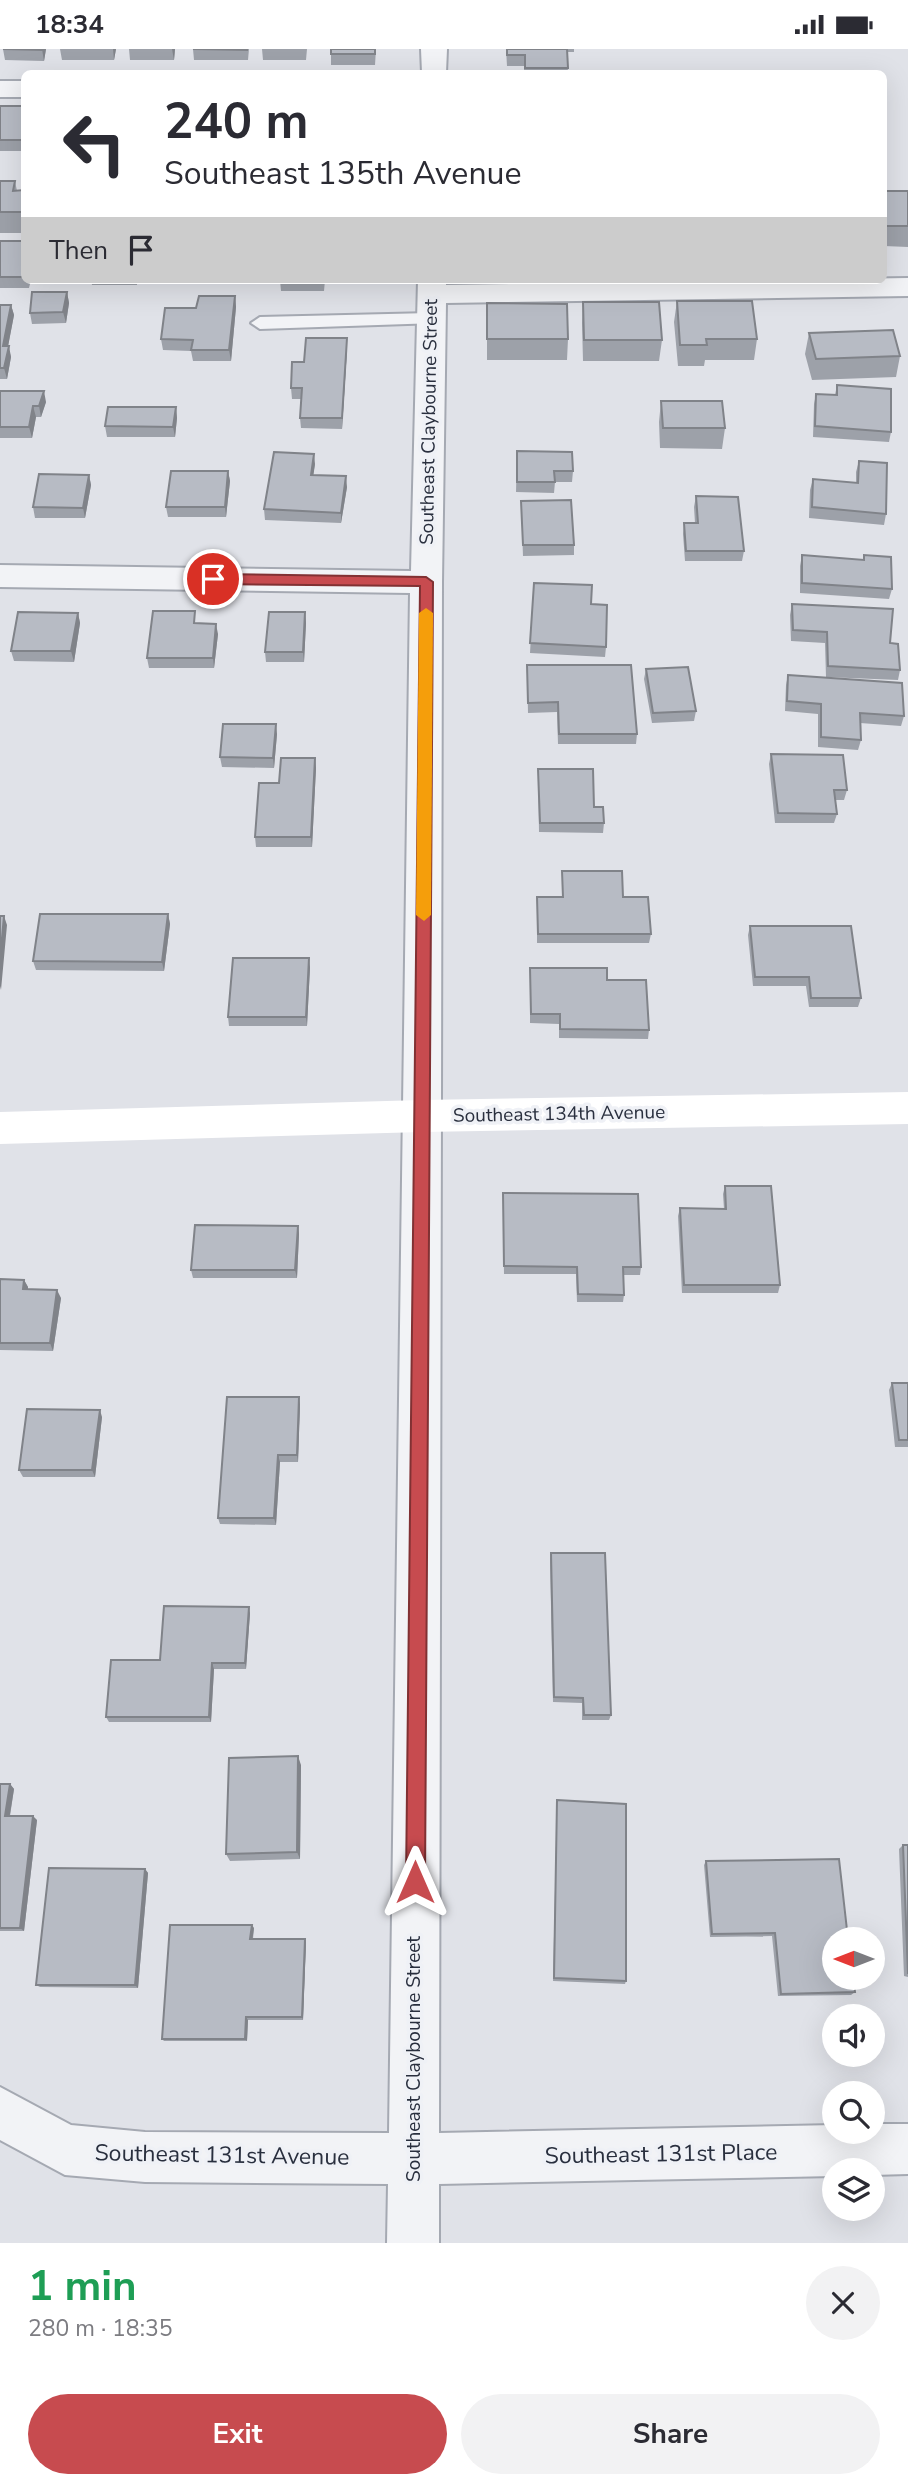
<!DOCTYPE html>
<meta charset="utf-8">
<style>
:root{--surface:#fff;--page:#f2f2f3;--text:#2b2b33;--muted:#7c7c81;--accent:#c74b4f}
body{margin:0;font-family:"Nunito Sans",sans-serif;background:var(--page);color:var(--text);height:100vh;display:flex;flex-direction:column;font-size:26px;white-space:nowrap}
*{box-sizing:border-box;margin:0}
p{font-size:23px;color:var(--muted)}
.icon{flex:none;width:38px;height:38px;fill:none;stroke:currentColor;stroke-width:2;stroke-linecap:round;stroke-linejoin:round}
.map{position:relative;height:2194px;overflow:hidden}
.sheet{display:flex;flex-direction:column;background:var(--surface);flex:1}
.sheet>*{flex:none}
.guide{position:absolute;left:21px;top:21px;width:866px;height:214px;border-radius:10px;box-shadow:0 7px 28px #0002;background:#fff;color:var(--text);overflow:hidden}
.needle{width:46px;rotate:270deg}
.buttons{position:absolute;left:822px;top:1878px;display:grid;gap:14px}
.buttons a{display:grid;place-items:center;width:63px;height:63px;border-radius:50%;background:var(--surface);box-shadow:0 7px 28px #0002;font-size:35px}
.pin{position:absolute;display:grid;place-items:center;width:60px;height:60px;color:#fff;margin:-30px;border:4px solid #fff;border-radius:50%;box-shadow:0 2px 7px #0007}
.me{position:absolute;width:77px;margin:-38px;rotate:0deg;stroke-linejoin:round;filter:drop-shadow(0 0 5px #0008)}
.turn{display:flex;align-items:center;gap:24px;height:147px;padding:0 28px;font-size:32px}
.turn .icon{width:91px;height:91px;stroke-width:2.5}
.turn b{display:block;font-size:49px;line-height:60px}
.then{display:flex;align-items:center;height:66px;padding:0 28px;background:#0003;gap:14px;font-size:26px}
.round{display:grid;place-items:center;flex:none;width:74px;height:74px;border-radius:37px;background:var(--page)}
.overview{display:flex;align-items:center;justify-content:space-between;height:119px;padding:0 28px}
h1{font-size:42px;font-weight:700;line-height:52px;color:#1e9e55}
.action{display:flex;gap:14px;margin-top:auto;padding:14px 28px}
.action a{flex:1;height:80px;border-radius:42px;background:var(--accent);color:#fff;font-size:28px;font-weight:700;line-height:80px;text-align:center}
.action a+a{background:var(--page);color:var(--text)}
.status{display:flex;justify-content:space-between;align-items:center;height:49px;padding:0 35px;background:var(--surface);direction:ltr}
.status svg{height:19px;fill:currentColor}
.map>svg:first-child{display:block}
</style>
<div class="status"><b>18:34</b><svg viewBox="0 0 49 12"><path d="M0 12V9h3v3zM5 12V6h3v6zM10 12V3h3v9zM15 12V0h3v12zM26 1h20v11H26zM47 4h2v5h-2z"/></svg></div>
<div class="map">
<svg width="908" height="2194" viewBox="0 0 908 2194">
<rect width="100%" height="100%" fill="#e0e2e8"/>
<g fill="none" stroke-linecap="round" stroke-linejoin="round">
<defs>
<path id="lane" d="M431,264L440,270L437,274L260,280L251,274L260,268Z"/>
<path id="street" d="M421,0H447L446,24H422Z
M0,32H24V48H0Z
M908,229V247L446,254L442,533L439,2084L835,2076V2082H873V2075H908V2125L873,2126V2121H835V2127L439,2135V2194H387L388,2135L145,2133L65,2126L0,2091V2038L71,2076L145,2083L389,2084L410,544L0,538V516L411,522L418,231H446V236Z"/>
</defs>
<use href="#lane" stroke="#a5a9b2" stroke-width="4"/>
<use href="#street" stroke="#a5a9b2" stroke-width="4"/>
<use href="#lane" fill="#f2f3f6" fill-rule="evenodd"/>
<use href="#street" fill="#f2f3f6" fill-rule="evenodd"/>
<path fill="#fff" fill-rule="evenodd" d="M908,1043V1075L422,1083L0,1095V1063L422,1051Z"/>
</g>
<path fill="#9da1a9" d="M3,0H46L44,12L5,11Z
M60,0H116L114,11H62Z
M129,0H175L174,11H130Z
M193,0H249L248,11H194Z
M262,0H307L306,11H263Z
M376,0L375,16H331V5Z
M506,0H574V3H567L568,24H524V17H507Z
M0,57H24V102H0Z
M0,132H15L17,142L24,141V184H0Z
M884,142H908V198L884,197Z
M0,192H24V231H31L29,239H0Z
M91,231H137V236H92Z
M151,231H182L181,235H151Z
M280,231H325L324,242H281Z
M67,243L69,254L66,274L32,275L30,264Z
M235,247L236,258L231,312H193L191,302L163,301L161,290L196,259Z
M677,252L757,290L754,311H705L704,317H678L674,273Z
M583,253L662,291L659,312H583L582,274Z
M487,254L568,290L567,311H487Z
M0,256H11L14,266L8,297L11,308L7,330H0Z
M809,284L900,307L896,328L812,331L805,305Z
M347,289V300L342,380L301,379L300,369L301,350H292L291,339L304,313Z
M837,336L891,383L889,393L813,388L814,355L816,345L835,346Z
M0,342L46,353L41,368H36L32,389H0Z
M661,352L725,379L722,400L660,399L659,373Z
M176,358L177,369L175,388H107L105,377Z
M517,402L573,422L572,433H555L554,444L516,443Z
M859,412L886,465L884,476L809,469L810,441L813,430L856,434V423Z
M315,415L313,426L347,438L341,474L265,471L264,460Z
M228,422L230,432L226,468H168L166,458Z
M89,426L91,436L85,469H35L33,458Z
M696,447L744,502L742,512H685L683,485L684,474H695L694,458Z
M521,452L574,496V506L523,507Z
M802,506L863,511L864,506L892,540L889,550L800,544V517Z
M534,534L606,598L605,608L530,604Z
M792,555L900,621L898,631L826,628L825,594L791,592L790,566Z
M305,563L306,574L304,613H266L265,603Z
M78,564L80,574L74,613L14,612L11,602Z
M196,574L218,585L214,619H149L147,609Z
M527,616L637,685L636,695H558L557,663L528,664Z
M646,620L696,662L694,672L652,674L644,630Z
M788,626L904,667L901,677L860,674L861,691L858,701L818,698V665L785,662L786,636Z
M277,685L274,719L222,718L220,708Z
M771,705L847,741L844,751H835L837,765L834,774H775L769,715Z
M315,709L316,719L312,798H256L255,788L279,734Z
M538,720L594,758L604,774L603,784L539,783Z
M562,822L623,848L651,885L649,894H537V848H562Z
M168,865L170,875L164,922L36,921L33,912Z
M750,877L861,949L858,958H809L806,937H753L748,886Z
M310,918L307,977H229L228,968Z
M530,919L607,931L649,981L648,990L559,989V975L530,974Z
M725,1137L780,1236L778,1244H682L678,1167L680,1159L724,1160L723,1145Z
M503,1152L641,1218L640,1226H623L624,1246L623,1253H577L576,1225H504Z
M298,1177L299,1185L297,1229H193L191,1221Z
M0,1230L24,1231L28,1238V1241L61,1249L53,1302L0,1301Z
M892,1334H908V1398H895L889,1341Z
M300,1355L298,1413H280L276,1476L220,1475L218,1469Z
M102,1368L95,1428H23L19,1421Z
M551,1504L611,1666L609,1671H582V1654L553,1653L550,1510Z
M250,1564L246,1620H214L211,1673H109L106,1668L160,1611Z
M301,1716L300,1810L230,1812L226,1805Z
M0,1735H10L14,1740L10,1767L37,1771L24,1882H0Z
M557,1751L626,1932L625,1935L553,1932Z
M903,1796H908V1928L904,1927L899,1800Z
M706,1812L855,1943L851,1946L778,1947L772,1887L710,1888L704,1816Z
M145,1820L148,1824L138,1939L40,1938L36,1936Z
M254,1879L253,1890H305L306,1893L303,1971H248L247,1992H164L162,1990Z"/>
<path fill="#808389" d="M42,0H46L44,12Z
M113,0H116L114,11Z
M172,0H175L174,11Z
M67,243L69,254L66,274L63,263Z
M235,247L236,258L231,312L229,301Z
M11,256L14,266L6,308L3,297Z
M347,289V300L342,380V369Z
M9,297L11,308L7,330L4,319Z
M44,342L46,353L41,368L39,357Z
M33,357L36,368L32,389L29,378Z
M176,358L177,369L175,388L173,378Z
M314,405L315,415L312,436L311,426Z
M228,422L230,432L226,468L225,458Z
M89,426L91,436L85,469L83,459Z
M346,427L347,438L341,474V464Z
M305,563L306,574L304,613L303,603Z
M78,564L80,574L74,613L71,602Z
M216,575L218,585L214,619L213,609Z
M276,675L277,685L274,719L273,709Z
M315,709L316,719L312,798L311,788Z
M168,865L170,875L164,922L162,913Z
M4,867L7,876L1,941L0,937V911Z
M309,909L310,918L307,977L306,968Z
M298,1177L299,1185L297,1229L295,1221Z
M24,1231L28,1238L27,1248L23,1240Z
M57,1241L61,1249L53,1302L50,1294Z
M299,1348L300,1355L298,1413L297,1406Z
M100,1361L102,1368L95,1428L92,1421Z
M278,1406L280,1413L276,1476L274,1469Z
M249,1558L250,1564L246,1620L245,1614Z
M212,1614L214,1620L211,1673L209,1668Z
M298,1707L301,1716L300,1810L297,1803Z
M10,1735L14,1740L9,1771L5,1767Z
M33,1767L37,1771L24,1882L20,1879Z
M145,1820L148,1824L138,1939L135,1936Z
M252,1876L254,1879L252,1893L250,1890Z
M305,1890L306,1893L303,1971L302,1968Z
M246,1968L248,1971L247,1992L245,1990Z"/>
<path fill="#b7bbc4" stroke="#808389" stroke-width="2" d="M3,0H42V1Z
M193,0H247V1Z
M331,0H375V5H331Z
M507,0H567L568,19H525V6H507Z
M0,57H24V91H0Z
M0,132H15L13,142L24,141V153L23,163H0Z
M884,142H908V177H884Z
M0,192H24V228H0Z
M280,231H323V232Z
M32,243H67L63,263L30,264Z
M199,247H235L229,301H191L193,291L161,290L165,259H196Z
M677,252H752L757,290H706L707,296H680Z
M583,253H659L662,291H584Z
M487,254L567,255L568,290H487Z
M0,256H11L3,297H9L4,319H0Z
M893,281L900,307L816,310L809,284Z
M306,289H347L342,369H300L302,339H291L292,313H304Z
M837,336L891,340V383L815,377L816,345L837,346Z
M0,342H44L39,357H33L29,378H0Z
M661,352H722L725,379H663Z
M108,358H176L173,378L105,377Z
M517,402L572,403L573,422H554L555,433H517Z
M274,403L314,405L311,426L346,427L341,464L264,460Z
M859,412L887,414L886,465L812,458L813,430L858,434Z
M171,422H228L225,458H166Z
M39,425L89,426L83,459L33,458Z
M696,447L738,448L744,502H686L684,474H698Z
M571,451L574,496H523L521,452Z
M802,506L864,511V506L891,508L892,540L802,534Z
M534,534L592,536L591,555L607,556L606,598L530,594Z
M792,555L893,560L890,594L898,595L900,621L828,617L827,583L793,581Z
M153,562H195L194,574L216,575L213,609H147Z
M18,563L78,564L71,602H11Z
M269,563H305L303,603H265Z
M527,616H631L637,685H559L558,653L528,654Z
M688,618L696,662L653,664L646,620Z
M788,626L902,634L904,667L860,664L861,691L821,688V655L787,652Z
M223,675H276L273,709L220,708Z
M771,705L843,706L847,741H834L837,765L778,764Z
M281,709H315L311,788H255L259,734H279Z
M538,720H593L594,758H603L604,774H540Z
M562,822H622L623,848H648L651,885H538L537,848H563Z
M40,865H168L162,913L33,912Z
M0,867H4L0,911Z
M750,877H851L861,949H811L809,928H755Z
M233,909H309L306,968H228Z
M530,919H607V931H646L649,981L560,980V965H531Z
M725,1137H771L780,1236H684L680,1159L726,1160Z
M503,1144L638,1145L641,1218H623L624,1246L578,1245L577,1218L504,1217Z
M195,1176L298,1177L295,1221H191Z
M0,1230L24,1231L23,1240L57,1241L50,1294H0Z
M892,1334H908V1391H899Z
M227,1348H299L297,1406H278L274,1469H218Z
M27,1360L100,1361L92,1421H19Z
M551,1504H605L611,1666H584L583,1649L554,1648Z
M164,1557L249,1558L245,1614H212L209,1668H106L111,1611H160Z
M298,1707L297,1803L226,1805L229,1709Z
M0,1735H10L5,1767H33L20,1879H0Z
M557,1751L626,1755V1932L554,1929Z
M903,1796H908V1925Z
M839,1810L848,1890H835V1928H853L855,1943L781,1945L775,1884L712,1885L706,1812Z
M49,1819L145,1820L135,1936H36Z
M170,1876H252L250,1890H305L302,1968H246L245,1990H162Z"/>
<path fill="#c74b4f" stroke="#813133" stroke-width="2" d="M213,525L426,528L433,533L425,1833L422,1840L415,1843L408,1840L406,1833L420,537L213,535L207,530Z"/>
<path fill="#f59e0b" d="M426,559L433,564L431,866L424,872L416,866L419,564Z"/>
<g text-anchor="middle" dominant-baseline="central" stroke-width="7" stroke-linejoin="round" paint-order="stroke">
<g font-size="19" fill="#292f3e" stroke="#eff1f6">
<text transform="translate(429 373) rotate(-89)">Southeast Claybourne Street</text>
<text transform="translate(559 1065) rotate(-1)">Southeast 134th Avenue</text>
<text transform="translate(414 2010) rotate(-90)">Southeast Claybourne Street</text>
</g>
<g font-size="23" fill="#292f3e" stroke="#eff1f6">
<text transform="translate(661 2105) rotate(-1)">Southeast 131st Place</text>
<text transform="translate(222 2106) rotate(1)">Southeast 131st Avenue</text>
</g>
</g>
</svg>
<div class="buttons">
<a><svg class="needle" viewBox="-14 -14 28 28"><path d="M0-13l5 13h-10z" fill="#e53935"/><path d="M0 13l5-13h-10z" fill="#7c7c81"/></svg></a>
<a><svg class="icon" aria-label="sound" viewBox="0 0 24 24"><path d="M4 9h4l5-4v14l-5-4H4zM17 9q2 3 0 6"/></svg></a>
<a><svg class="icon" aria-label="search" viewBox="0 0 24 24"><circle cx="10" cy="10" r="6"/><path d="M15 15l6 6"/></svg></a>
<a><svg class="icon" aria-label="layers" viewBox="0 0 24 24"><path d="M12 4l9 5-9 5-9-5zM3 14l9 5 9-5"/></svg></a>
</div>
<div class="pin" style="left:213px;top:530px;background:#d93025"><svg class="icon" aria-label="arrive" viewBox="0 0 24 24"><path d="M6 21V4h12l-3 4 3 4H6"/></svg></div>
<svg class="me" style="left:415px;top:1833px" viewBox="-20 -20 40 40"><path d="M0-17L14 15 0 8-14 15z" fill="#c74b4f" stroke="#fff" stroke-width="4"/></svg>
<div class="guide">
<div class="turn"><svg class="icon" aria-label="left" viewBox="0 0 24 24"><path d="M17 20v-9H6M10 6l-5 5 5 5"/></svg><div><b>240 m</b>Southeast 135th Avenue</div></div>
<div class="then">Then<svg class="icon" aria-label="arrive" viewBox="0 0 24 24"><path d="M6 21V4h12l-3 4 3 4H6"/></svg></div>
</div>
</div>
<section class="sheet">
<div class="overview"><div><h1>1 min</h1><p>280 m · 18:35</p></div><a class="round"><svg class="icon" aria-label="close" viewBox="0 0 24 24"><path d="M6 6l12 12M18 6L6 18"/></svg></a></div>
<div class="action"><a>Exit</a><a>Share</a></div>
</section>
